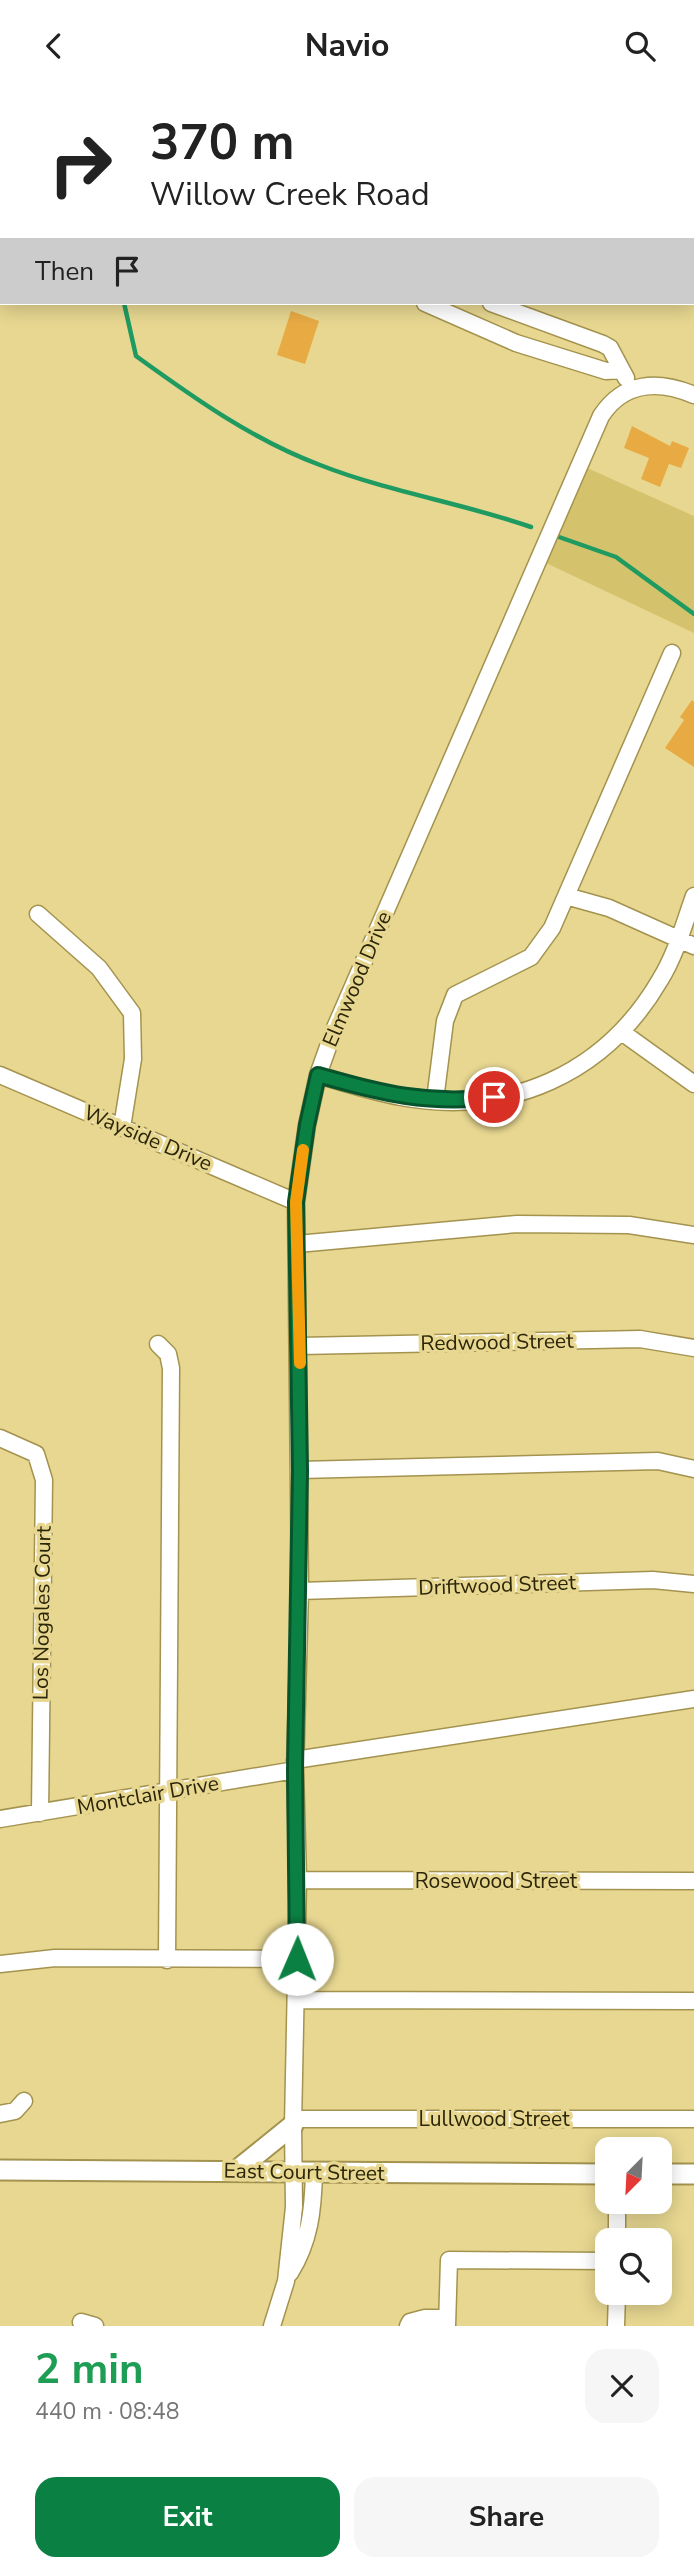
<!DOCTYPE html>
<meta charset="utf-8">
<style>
:root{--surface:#fff;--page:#f6f6f6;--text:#222;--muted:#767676;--accent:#0b8043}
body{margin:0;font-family:"Nunito Sans",sans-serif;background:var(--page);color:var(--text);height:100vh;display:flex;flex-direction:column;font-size:26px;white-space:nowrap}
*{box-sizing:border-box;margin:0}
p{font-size:23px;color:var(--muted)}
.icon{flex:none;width:38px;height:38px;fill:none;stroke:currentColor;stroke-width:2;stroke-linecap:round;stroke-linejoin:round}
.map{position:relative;height:2235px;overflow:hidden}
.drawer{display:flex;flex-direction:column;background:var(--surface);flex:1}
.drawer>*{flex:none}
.top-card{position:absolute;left:0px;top:0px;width:695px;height:214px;box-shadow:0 4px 18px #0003;background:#fff;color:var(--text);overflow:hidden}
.needle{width:46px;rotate:204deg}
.controls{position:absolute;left:595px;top:2046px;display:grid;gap:14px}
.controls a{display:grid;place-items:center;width:77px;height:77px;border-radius:14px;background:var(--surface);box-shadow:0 4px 18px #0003;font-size:35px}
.pin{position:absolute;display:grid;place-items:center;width:60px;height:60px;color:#fff;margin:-30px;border:4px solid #fff;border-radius:50%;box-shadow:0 2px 7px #0007}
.me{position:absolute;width:77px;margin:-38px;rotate:1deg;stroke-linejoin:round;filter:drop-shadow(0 0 5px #0008)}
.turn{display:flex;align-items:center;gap:24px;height:147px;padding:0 35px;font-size:32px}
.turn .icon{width:91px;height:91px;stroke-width:2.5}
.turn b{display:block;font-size:49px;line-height:60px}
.then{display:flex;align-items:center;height:66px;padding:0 35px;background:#0003;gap:14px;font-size:26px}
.round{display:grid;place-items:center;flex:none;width:74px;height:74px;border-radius:21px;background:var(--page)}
.headline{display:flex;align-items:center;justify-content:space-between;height:119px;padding:0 35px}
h1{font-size:42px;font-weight:700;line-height:52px;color:#1e9e55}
.action{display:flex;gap:14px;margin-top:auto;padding:14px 35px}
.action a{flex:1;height:80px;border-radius:21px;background:var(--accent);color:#fff;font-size:28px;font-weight:700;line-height:80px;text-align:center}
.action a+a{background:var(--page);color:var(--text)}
header{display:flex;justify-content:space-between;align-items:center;height:91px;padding:0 35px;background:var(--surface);font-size:32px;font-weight:700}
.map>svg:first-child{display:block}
</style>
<header><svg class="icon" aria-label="back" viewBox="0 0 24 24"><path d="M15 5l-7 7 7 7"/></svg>Navio<svg class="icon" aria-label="search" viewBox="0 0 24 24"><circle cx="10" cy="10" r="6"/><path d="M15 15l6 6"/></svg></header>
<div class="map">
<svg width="694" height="2235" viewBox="0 0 694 2235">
<rect width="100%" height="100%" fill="#e7d791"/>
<path fill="#d5c26c" d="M585,376L694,425V542L546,472Z"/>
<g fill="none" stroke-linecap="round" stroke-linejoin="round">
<path stroke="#1f9b61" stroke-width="4.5" d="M91,2V0
M124,212L136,265C194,307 253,349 320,374C389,401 462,412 531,436
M559,446L616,466L694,523"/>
</g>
<path fill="#e8ab44" d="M291,220L319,230L305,273L277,264Z
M632,335L670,355L672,350L689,357L681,377L669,373L660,396L641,388L649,367L624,357Z
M692,609L694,611V676L665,657L684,629L680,626Z"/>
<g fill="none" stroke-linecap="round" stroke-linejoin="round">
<defs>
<path id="minor" d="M295,2L296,0
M425,212L516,252L606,280L621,279
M491,212L603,253L610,257L626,287
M566,805L609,817L694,855
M38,823L99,877L132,922L133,968L122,1036
M623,942L694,993
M0,984L296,1111
M318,984C345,992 373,1001 401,1006C509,1026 605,983 660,889C676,863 684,833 694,805
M435,1009L445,930L455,904L531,866L552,837L672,562
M297,1153L517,1133L629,1134L694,1144
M158,1253L168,1263L171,1277L167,1869
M300,1255L640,1248L694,1257
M0,1347L36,1363L44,1389L40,1722
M300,1379L658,1370L694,1378
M300,1500L653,1489L694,1493
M295,1669L694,1608
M0,1728L295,1679
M298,1789L694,1790
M0,1873L55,1867L297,1868
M296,1909L694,1910
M0,2023L15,2020L24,2010
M293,2028H694
M617,2149V2110
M290,2182C310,2150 313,2119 314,2082
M81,2231L95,2235
M272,2235L286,2190L294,2116L293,2034L298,1789L295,1679L300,1500L296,1111L307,1034L318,984L334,939L601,325C624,290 658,289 694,304
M408,2235L410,2231L425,2227H447
M447,2235L449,2169L607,2170
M616,2235L617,2202"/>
<path id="major" d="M0,2079L607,2083
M236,2080L293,2034
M660,2083H694"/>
</defs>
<use href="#minor" stroke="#a3934f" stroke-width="19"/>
<use href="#major" stroke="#a3934f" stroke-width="23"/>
<use href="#minor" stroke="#fff" stroke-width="16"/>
<use href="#major" stroke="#fff" stroke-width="19"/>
</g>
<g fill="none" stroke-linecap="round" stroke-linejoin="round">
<defs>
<path id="route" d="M297,1868L295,1679L300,1380L296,1111L307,1034L318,984C380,1002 429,1014 494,1006"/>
</defs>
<use href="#route" stroke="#07532c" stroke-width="18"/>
<use href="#route" stroke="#0b8043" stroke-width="12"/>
<path stroke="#f59e0b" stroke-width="12" d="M300,1272L296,1111L303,1059"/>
</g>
<g text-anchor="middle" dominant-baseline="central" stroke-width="7" stroke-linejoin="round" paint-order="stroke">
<g font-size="21" fill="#2c2609" stroke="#e7d791">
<text transform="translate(357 888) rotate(-67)">Elmwood Drive</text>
<text transform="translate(148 1047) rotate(23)">Wayside Drive</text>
<text transform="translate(497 1251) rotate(-1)">Redwood Street</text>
<text transform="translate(497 1494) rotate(-2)">Driftwood Street</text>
<text transform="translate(42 1522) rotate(-89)">Los Nogales Court</text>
<text transform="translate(148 1704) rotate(-10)">Montclair Drive</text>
<text x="496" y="1790">Rosewood Street</text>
<text x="494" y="2028">Lullwood Street</text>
<text transform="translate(304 2081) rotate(1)">East Court Street</text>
</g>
</g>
</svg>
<div class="controls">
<a><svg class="needle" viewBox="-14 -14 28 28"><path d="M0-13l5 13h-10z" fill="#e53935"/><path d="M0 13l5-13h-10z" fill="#767676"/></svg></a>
<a><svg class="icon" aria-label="search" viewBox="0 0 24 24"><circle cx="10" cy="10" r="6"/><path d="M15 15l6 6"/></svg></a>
</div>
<div class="pin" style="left:494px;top:1006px;background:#d93025"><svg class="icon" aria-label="arrive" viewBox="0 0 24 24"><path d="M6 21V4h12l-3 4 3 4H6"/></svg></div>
<svg class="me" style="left:297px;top:1868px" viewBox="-20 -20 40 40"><circle r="19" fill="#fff"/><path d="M0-13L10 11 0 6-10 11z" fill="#0b8043"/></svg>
<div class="top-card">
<div class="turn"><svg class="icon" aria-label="right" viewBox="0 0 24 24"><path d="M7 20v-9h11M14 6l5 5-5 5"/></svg><div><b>370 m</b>Willow Creek Road</div></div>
<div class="then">Then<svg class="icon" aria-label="arrive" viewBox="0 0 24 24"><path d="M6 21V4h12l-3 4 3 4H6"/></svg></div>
</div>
</div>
<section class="drawer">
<div class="headline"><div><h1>2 min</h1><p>440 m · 08:48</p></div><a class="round"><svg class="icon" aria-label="close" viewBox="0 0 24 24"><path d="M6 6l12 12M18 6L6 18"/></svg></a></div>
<div class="action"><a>Exit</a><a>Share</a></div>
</section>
